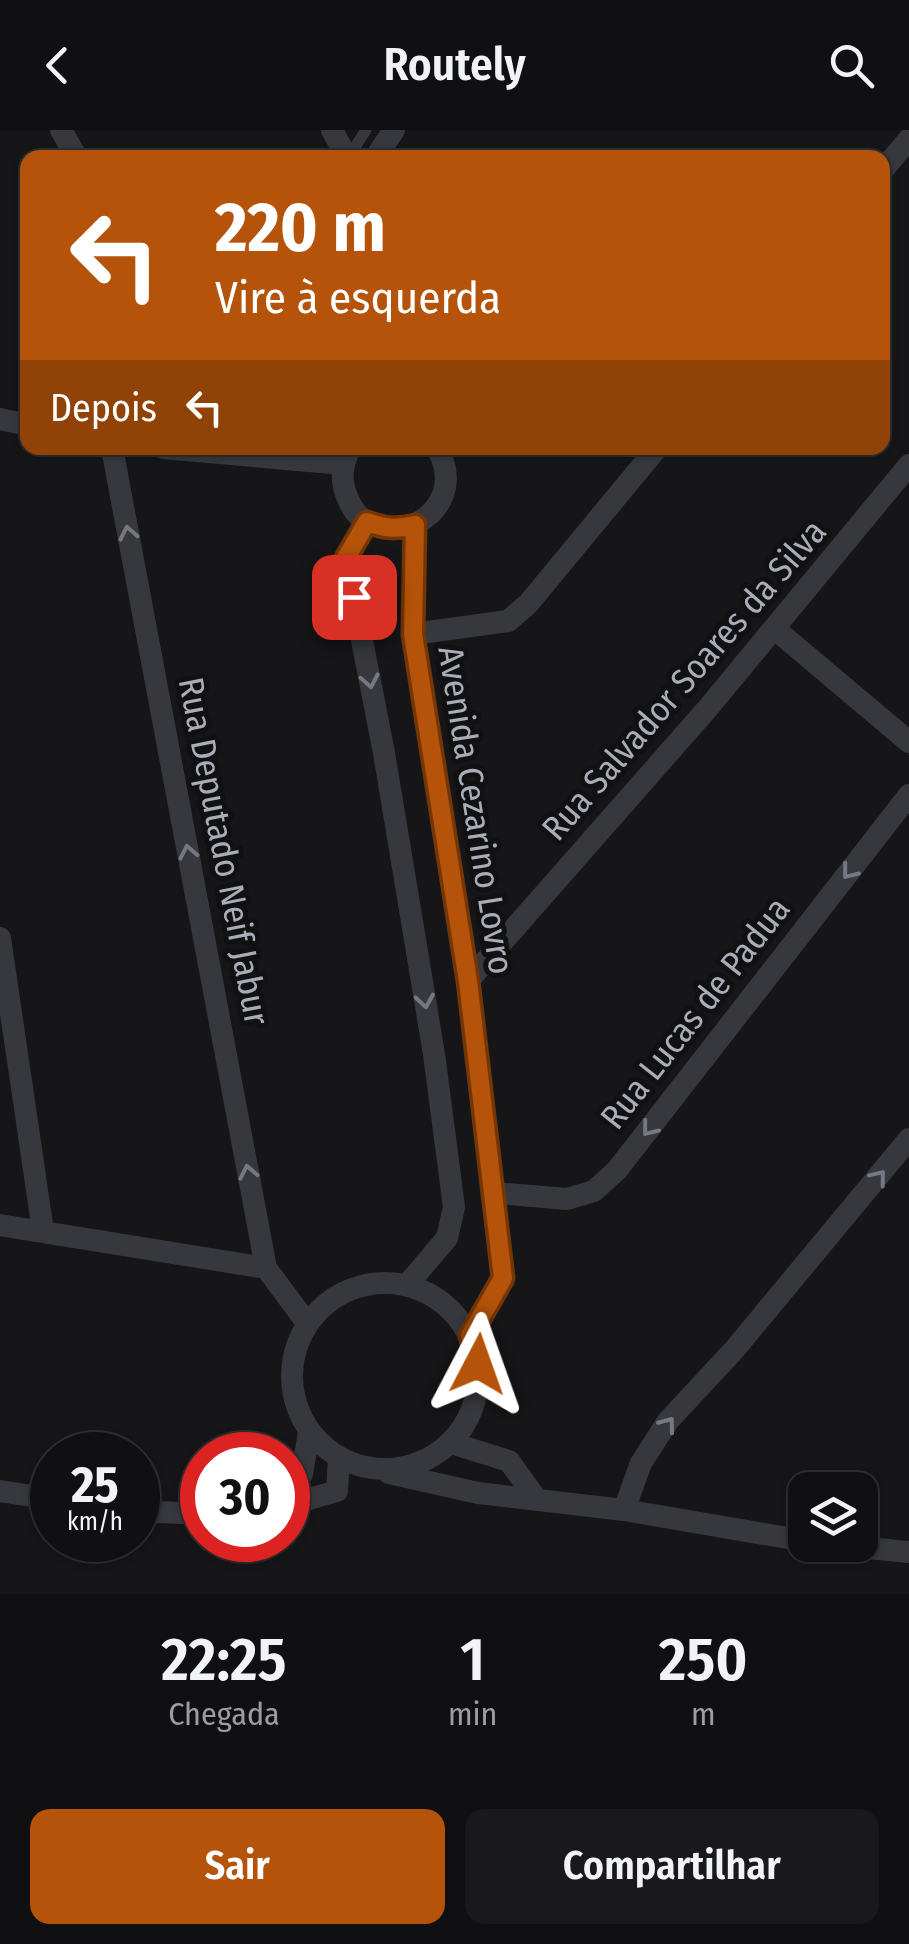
<!DOCTYPE html>
<html lang="pt">
<meta charset="utf-8">
<style>
:root{--surface:#101012;--page:#19191b;--text:#f1f3f6;--muted:#9c9d9f;--line:#303032;--accent:#b45309}
body{margin:0;font-family:"Fira Sans Condensed",sans-serif;background:var(--page);color:var(--text);height:100vh;display:flex;flex-direction:column;font-size:38px;white-space:nowrap}
*{box-sizing:border-box;margin:0}
p{font-size:32px;color:var(--muted)}
.icon{flex:none;width:55px;height:55px;fill:none;stroke:currentColor;stroke-width:2;stroke-linecap:round;stroke-linejoin:round}
.map{position:relative;height:1464px;overflow:hidden}
.panel{display:flex;flex-direction:column;background:var(--surface);flex:1}
.panel>*{flex:none}
.hud{position:absolute;left:20px;top:20px;width:870px;height:305px;border-radius:20px;box-shadow:0 2px 8px #0004,0 0 0 2px var(--line);background:#b45309;color:#fff;overflow:hidden}
.buttons{position:absolute;left:788px;top:1342px;display:grid;gap:20px}
.buttons a{display:grid;place-items:center;width:90px;height:90px;border-radius:20px;background:var(--surface);box-shadow:0 2px 8px #0004,0 0 0 2px var(--line);font-size:50px}
.speed{position:absolute;left:30px;top:1302px;display:flex;gap:20px;font-size:50px;font-weight:700;text-align:center}
.speed>*{display:grid;place-content:center;width:130px;height:130px;border-radius:50%;background:var(--surface);box-shadow:0 2px 8px #0004,0 0 0 2px var(--line);line-height:1}
.speed small{font-size:25px;font-weight:400}
.speed .limit{border:15px solid #d22;background:#fff;color:#111}
.pin{position:absolute;display:grid;place-items:center;width:85px;height:85px;color:#fff;margin:-42px;border-radius:20px;box-shadow:0 5px 15px #0006}
.me{position:absolute;width:110px;margin:-55px;rotate:4deg;stroke-linejoin:round;filter:drop-shadow(0 0 8px #0008)}
.turn{display:flex;align-items:center;gap:35px;height:210px;padding:0 30px;font-size:45px}
.turn .icon{width:130px;height:130px;stroke-width:2.5}
.turn b{display:block;font-size:70px;line-height:85px}
.then{display:flex;align-items:center;height:95px;padding:0 30px;background:#0003;gap:20px;font-size:38px}
.eta{display:flex;justify-content:space-evenly;align-items:center;height:170px;text-align:center}
.eta b{font-size:60px;font-weight:600;line-height:70px}
.action{display:flex;gap:20px;margin-top:auto;padding:20px 30px}
.action a{flex:1;height:115px;border-radius:20px;background:var(--accent);color:#fff;font-size:40px;font-weight:600;line-height:115px;text-align:center}
.action a+a{background:var(--page);color:var(--text)}
header{display:flex;justify-content:space-between;align-items:center;height:130px;padding:0 30px;background:var(--surface);font-size:45px;font-weight:600}
.map>svg:first-child{display:block}
</style>
<header><svg class="icon" aria-label="back" viewBox="0 0 24 24"><path d="M15 5l-7 7 7 7"/></svg>Routely<svg class="icon" aria-label="search" viewBox="0 0 24 24"><circle cx="10" cy="10" r="6"/><path d="M15 15l6 6"/></svg></header>
<div class="map">
<svg width="909" height="1464" viewBox="0 0 909 1464">
<rect width="100%" height="100%" fill="#161618"/>
<g fill="none" stroke-linecap="round" stroke-linejoin="round">
<path stroke="#37383d" stroke-width="11" d="M348,28L366,0"/>
<path stroke="#37383d" stroke-width="22" d="M61,0L77,28
M332,0L347,28
M375,28L394,0
M882,41L909,9
M0,289L28,295
M112,318L266,1138
M163,318L343,334
M351,318C341,335 340,351 348,369C374,432 476,387 437,318
M367,391L346,428L384,623L434,924L454,1077L447,1108L407,1155
M415,395L413,504L468,851L503,1148L470,1207
M775,499L909,612
M413,504L508,491L528,474L657,318
M0,808L43,1101
M468,851L708,578L909,335
M496,1063L567,1069L594,1061L617,1040L909,665
M0,1095L266,1138L307,1193
M292 1246a93 93 0 1 1 186 0a93 93 0 1 1-186 0Z
M451,1313L509,1331L537,1370
M389,1343L478,1363L624,1380L805,1411
M0,1361L52,1369
M288,1363L302,1344L309,1302
M288,1375L337,1361L339,1328
M624,1380L641,1333L668,1291L734,1220L909,1009
M138,1381L202,1384
M837,1415L909,1422"/>
</g>
<defs><path id="oneway-chevron" d="M-2-3.5L2.5 0L-2 3.5" fill="none" stroke-width="1.6" stroke-linecap="round" stroke-linejoin="round" transform="scale(2.5)"/></defs>
<g stroke="#757881">
<use href="#oneway-chevron" transform="translate(128 403) rotate(-101)"/>
<use href="#oneway-chevron" transform="translate(370 551) rotate(79)"/>
<use href="#oneway-chevron" transform="translate(188 722) rotate(-101)"/>
<use href="#oneway-chevron" transform="translate(849 742) rotate(128)"/>
<use href="#oneway-chevron" transform="translate(425 871) rotate(81)"/>
<use href="#oneway-chevron" transform="translate(649 999) rotate(128)"/>
<use href="#oneway-chevron" transform="translate(248 1042) rotate(-101)"/>
<use href="#oneway-chevron" transform="translate(879 1047) rotate(-51)"/>
<use href="#oneway-chevron" transform="translate(668 1294) rotate(-53)"/>
</g>
<g fill="none" stroke-linecap="round" stroke-linejoin="round">
<defs>
<path id="route" d="M354,467L346,428L367,392C384,398 397,400 415,395L413,504L468,851L503,1148L470,1206L478,1234"/>
</defs>
<use href="#route" stroke="#753606" stroke-width="25"/>
<use href="#route" stroke="#b45309" stroke-width="18"/>
</g>
<g text-anchor="middle" dominant-baseline="central" stroke-width="10" stroke-linejoin="round" paint-order="stroke">
<g font-size="35" fill="#a8adb8" stroke="#111113">
<text transform="translate(684 550) rotate(-49)">Rua Salvador Soares da Silva</text>
<text transform="translate(476 680) rotate(81)">Avenida Cezarino Lovro</text>
<text transform="translate(224 721) rotate(79)">Rua Deputado Neif Jabur</text>
<text transform="translate(695 883) rotate(-52)">Rua Lucas de Padua</text>
</g>
</g>
</svg>
<div class="buttons">
<a><svg class="icon" aria-label="layers" viewBox="0 0 24 24"><path d="M12 4l9 5-9 5-9-5zM3 14l9 5 9-5"/></svg></a>
</div>
<div class="speed"><div>25<small>km/h</small></div><div class="limit">30</div></div>
<div class="pin" style="left:354px;top:467px;background:#d93025"><svg class="icon" aria-label="arrive" viewBox="0 0 24 24"><path d="M6 21V4h12l-3 4 3 4H6"/></svg></div>
<svg class="me" style="left:478px;top:1234px" viewBox="-20 -20 40 40"><path d="M0-17L14 15 0 8-14 15z" fill="#b45309" stroke="#fff" stroke-width="4"/></svg>
<div class="hud">
<div class="turn"><svg class="icon" aria-label="left" viewBox="0 0 24 24"><path d="M17 20v-9H6M10 6l-5 5 5 5"/></svg><div><b>220 m</b>Vire à esquerda</div></div>
<div class="then">Depois<svg class="icon" aria-label="left" viewBox="0 0 24 24"><path d="M17 20v-9H6M10 6l-5 5 5 5"/></svg></div>
</div>
</div>
<section class="panel">
<div class="eta">
<div><b>22:25</b><p>Chegada</p></div>
<div><b>1</b><p>min</p></div>
<div><b>250</b><p>m</p></div>
</div>
<div class="action"><a>Sair</a><a>Compartilhar</a></div>
</section>
